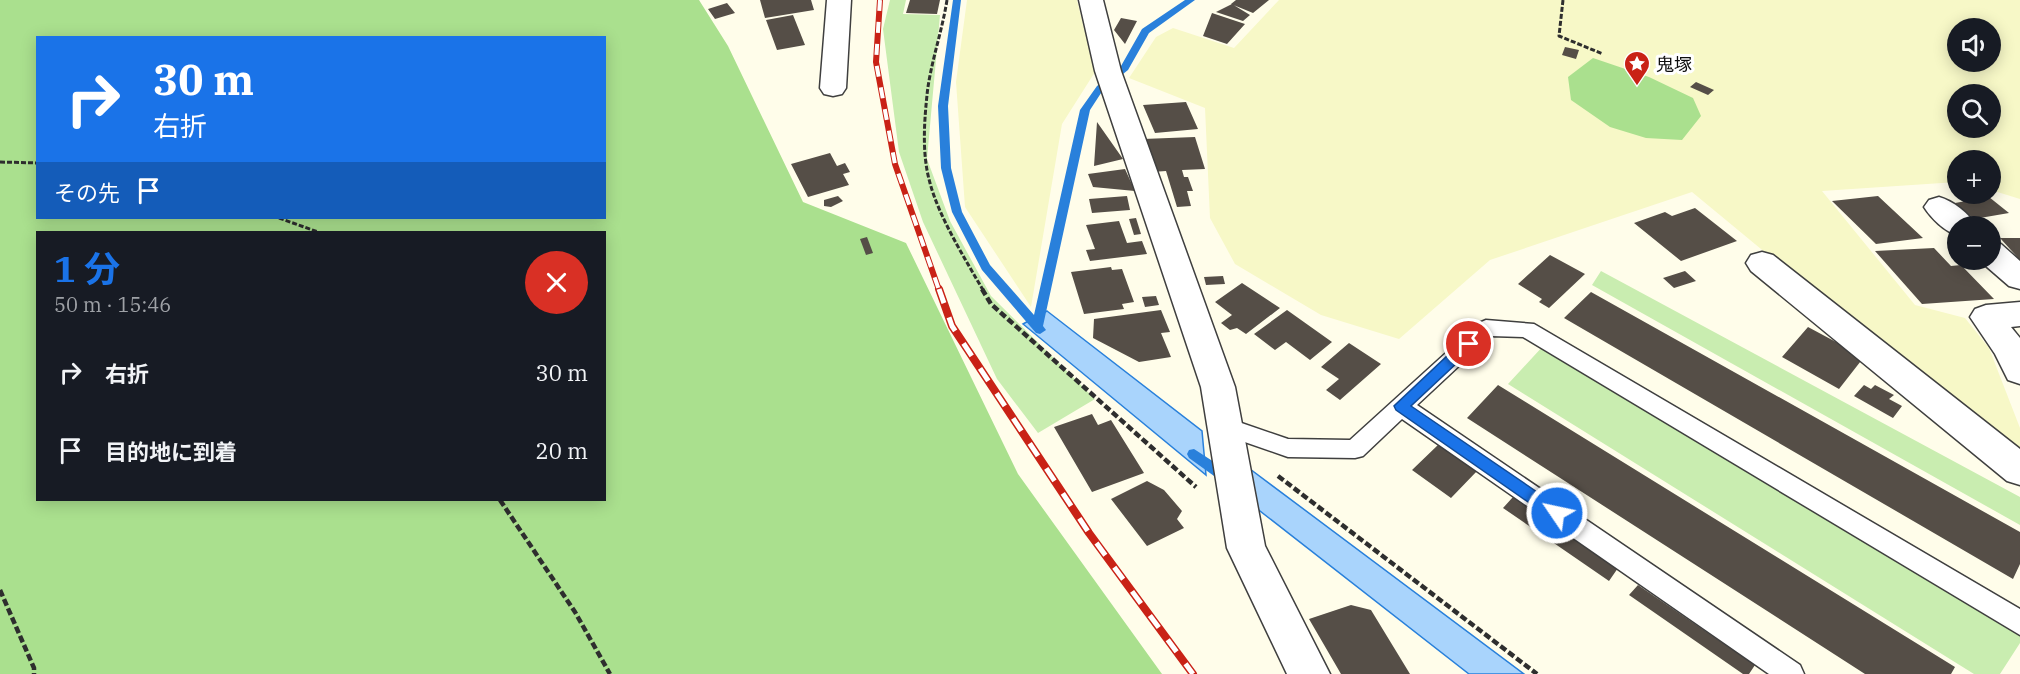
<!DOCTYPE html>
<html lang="ja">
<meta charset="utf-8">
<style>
:root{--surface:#171b24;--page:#242831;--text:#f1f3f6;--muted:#9ea1a6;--accent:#1a73e8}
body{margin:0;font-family:"IBM Plex Serif","Noto Sans JP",serif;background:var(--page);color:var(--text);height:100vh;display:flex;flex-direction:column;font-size:22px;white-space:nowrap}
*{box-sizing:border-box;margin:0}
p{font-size:20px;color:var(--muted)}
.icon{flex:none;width:33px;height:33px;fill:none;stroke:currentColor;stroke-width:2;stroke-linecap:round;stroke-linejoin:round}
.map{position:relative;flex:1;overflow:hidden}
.sheet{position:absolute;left:36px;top:231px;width:570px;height:270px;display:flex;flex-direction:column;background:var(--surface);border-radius:0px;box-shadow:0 3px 15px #0003}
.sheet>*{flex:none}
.banner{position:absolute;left:36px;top:36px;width:570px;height:183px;border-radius:0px;box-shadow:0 3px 15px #0003;background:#1a73e8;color:#fff;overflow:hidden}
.tools{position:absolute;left:1947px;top:18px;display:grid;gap:12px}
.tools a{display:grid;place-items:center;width:54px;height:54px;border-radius:50%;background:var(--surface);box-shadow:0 3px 15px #0003;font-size:30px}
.pin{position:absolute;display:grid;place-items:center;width:51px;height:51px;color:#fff;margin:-26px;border:3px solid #fff;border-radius:50%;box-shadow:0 2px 6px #0007}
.me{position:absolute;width:66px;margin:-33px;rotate:304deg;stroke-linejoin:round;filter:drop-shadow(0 0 4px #0008)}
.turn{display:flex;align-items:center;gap:21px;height:126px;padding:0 18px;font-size:27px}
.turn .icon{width:78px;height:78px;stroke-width:2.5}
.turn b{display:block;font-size:42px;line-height:51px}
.then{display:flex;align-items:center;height:57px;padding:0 18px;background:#0003;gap:12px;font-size:22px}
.round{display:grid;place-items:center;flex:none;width:63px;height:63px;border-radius:32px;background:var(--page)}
.overview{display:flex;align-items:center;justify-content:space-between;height:102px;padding:0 18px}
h1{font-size:36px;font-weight:700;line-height:45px;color:var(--accent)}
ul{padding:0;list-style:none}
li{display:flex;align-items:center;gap:18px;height:78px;padding:0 18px}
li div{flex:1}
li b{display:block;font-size:22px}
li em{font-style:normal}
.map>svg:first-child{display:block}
</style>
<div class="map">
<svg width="2020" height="674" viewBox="0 0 2020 674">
<rect width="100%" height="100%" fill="#fffdea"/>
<path fill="#f7f8c7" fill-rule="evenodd" d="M967,0H1077L1095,72L1062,124L1031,307L965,207L956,82Z
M1279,0H2020V199L1991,190L1990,160H1958L1957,182L1822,191L1915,305L1965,318L1989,348L2020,428V463L1692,192L1490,260L1399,339L1321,315L1235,264L1210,218L1205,108L1129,78L1156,37L1173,28L1234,48ZM1958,28H1990V62H1958ZM1958,94H1990V128H1958Z"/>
<path fill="#c9edb0" d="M890,0H906L903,14L940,15L927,159L950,221L991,296L1095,399L1038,433L997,379L923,222L899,152L883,29Z
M1601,271L2020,497V525L1592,285Z
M1544,345L2020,631V643L2000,674H1974L1508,384Z"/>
<path fill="#aae08e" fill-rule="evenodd" d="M0,0H699L728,46L803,202L906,243L1018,474L1162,674H0ZM38,38H604V218H38ZM38,232H604V500H38Z
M1593,58L1649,77L1693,98L1701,116L1682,140L1646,138L1610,127L1571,100L1568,77Z"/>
<path fill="#a9d4fc" stroke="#2980db" stroke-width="1.5" d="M1047,311L1202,431L1206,475L1023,324Z
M1250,469L1524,674H1469L1251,504Z"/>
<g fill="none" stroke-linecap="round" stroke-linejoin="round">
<path fill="#2980db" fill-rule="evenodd" d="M953,0H961L948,106L951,168L962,212L990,265L1034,315L1080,110L1097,86L1121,66L1142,29L1185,0H1195L1149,33L1128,70L1103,90L1090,110L1043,326L1046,330L1040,334L1036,333L982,270L952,212L941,168L938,106Z
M1194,449L1231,473L1233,477L1231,481L1226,483L1221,481L1189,458L1187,454L1189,450Z"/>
</g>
<path fill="#554e47" d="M760,0H811L814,10L765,18Z
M910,0H940L937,14L906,13Z
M1236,0H1269L1253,13L1231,4Z
M727,3L735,13L715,19L708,9Z
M1232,4L1250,15L1243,21L1216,12Z
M1212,13L1245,24L1227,44L1203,36Z
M793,15L805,45L777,50L766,20Z
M1121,18L1137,21L1125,44L1114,30Z
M1565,47L1579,50L1576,59L1562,55Z
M1696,82L1714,90L1708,95L1690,87Z
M1186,102L1198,129L1155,133L1143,105Z
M1097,122L1123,159L1094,166Z
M1195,137L1205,169L1182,170L1184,177H1188L1193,191H1187L1191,206L1177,207L1166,171L1152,172L1143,139Z
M830,153L837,166L845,163L850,172L843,174L849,185L808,197L791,164Z
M1125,169L1135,191L1093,187L1088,174Z
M838,196L843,201L831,207L824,206V200Z
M1127,196L1130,210L1092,213L1089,199Z
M1878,196L1923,238L1876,244L1832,201Z
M1989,197L2009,213L1974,219L1955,203Z
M1695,208L1737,241L1681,261L1634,223L1665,212L1672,216Z
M1136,218L1141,234L1134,235L1129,219Z
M1119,221L1127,243L1142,241L1147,254L1090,261L1086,250L1095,249L1086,225Z
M867,237L873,253L866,255L860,239Z
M2000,238H2020V260Z
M1934,248L1951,266L1961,265L1994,299L1922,304L1875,251Z
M1550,255L1585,274L1549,308L1539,302L1542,299L1518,284Z
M1111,267L1112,270L1122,269L1134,302L1122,304L1124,309L1084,314L1071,272Z
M1685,271L1696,281L1674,288L1663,278Z
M1223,276L1225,284L1206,285L1204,277Z
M1242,283L1280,308L1246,334L1237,328L1230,330L1221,323L1232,315L1215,302Z
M1591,292L2020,532V564L2013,579L1564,318Z
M1156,296L1159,305L1145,307L1142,297Z
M1161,310L1170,332L1161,333L1171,357L1139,362L1093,338L1094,319Z
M1287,310L1332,342L1310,360L1286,342L1275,350L1254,334Z
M1808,327L1864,357L1839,389L1782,357Z
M1349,343L1381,364L1340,400L1326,390L1339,379L1321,367Z
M1498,385L1955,667L1951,674H1865L1467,418Z
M1864,385L1871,389L1875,385L1894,395L1889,399L1902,406L1893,418L1854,396Z
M1092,414L1098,425L1111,420L1144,473L1092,492L1054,427Z
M1439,444L1478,470L1451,498L1412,470Z
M1147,481L1164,490L1182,511L1177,519L1184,528L1147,546L1111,499Z
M1513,497L1618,568L1609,581L1503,508Z
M1638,585L1755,665L1749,674H1743L1629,595Z
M1351,605L1371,610L1410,674H1341L1309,619Z"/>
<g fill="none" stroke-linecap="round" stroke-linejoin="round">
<defs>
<path id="lane" d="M1486,320L1534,324L2020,609V635L1523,337L1491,336L1417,405L1800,665L1804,674H1769L1402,419L1363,456L1355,458L1288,457L1216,432L1213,426L1216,420L1224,417L1288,439L1350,440L1479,323Z"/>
<path id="street" d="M827,0H851L846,88L842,94L833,96L824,94L820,88Z
M1079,0H1103L1121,71L1235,387L1265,546L1330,674H1287L1227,548L1201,387L1095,71Z
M1939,197C1953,201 1969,213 1976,226H1958V235C1945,232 1931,218 1924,207L1929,200Z
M1990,242L2001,244L2020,261V289L2009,286L1979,260H1990Z
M1762,252L1773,255L2020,449V485L2007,481L1751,271L1746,263L1751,255Z
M2020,302V326L2011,327L2020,338V384L2008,380L1995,354L1970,317L1975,309L1986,305Z"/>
</defs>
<use href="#lane" stroke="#3f3f3f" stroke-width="3"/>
<use href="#street" stroke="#3f3f3f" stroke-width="3"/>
<path stroke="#2e2e2e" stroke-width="3" stroke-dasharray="5 2" stroke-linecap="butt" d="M947,0C942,32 930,65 927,95C924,124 922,155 930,183C939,217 965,259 983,290
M1563,0L1559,36L1603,54
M0,162L38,163
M279,218L318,232"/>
<path stroke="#2e2e2e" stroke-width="4.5" stroke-dasharray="7 3" stroke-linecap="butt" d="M982,289L991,304L1196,487
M1278,476L1537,674
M500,500L575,612L610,674
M0,590L34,668V674"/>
<use href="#lane" fill="#fff" fill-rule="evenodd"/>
<use href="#street" fill="#fff" fill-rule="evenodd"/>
<defs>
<path id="rail-far1" d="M880,0L876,62L895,164L939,290"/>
<path id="rail" d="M939,289L952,326L1089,533L1193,674"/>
</defs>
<use href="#rail-far1" stroke="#c92216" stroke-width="6"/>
<use href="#rail" stroke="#c92216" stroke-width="8"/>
<use href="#rail-far1" stroke="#fff" stroke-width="4" stroke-dasharray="11" stroke-linecap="butt"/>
<use href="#rail" stroke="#fff" stroke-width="5" stroke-dasharray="15" stroke-linecap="butt"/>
</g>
<path fill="#1a73e8" stroke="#114b97" stroke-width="1.5" d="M1469,338L1474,340L1476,344L1474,347L1411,406L1562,509L1565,513L1562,518L1557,520L1551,518L1396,410L1394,406L1464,340Z"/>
<defs>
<symbol id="sight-pin" viewBox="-11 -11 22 30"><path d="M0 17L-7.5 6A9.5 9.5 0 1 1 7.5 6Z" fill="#c92216" stroke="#fff"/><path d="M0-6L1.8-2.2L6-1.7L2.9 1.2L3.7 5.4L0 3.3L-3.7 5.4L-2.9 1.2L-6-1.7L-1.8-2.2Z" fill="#fff"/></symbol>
</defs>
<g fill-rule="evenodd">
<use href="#sight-pin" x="1622" y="49" width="30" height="40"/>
</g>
<g text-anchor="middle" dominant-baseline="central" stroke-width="6" stroke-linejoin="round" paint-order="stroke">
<g font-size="18" fill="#0c0c0c" stroke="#fff" text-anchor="start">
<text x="1656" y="64">鬼塚</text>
</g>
</g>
</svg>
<div class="tools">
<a><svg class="icon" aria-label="sound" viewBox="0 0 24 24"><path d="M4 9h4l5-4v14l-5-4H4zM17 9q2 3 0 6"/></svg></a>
<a><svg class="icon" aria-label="search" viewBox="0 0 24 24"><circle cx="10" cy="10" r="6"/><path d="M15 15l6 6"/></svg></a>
<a>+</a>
<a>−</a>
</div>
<div class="pin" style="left:1469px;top:344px;background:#d93025"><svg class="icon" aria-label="arrive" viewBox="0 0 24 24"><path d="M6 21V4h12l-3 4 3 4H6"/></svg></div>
<svg class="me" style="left:1557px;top:513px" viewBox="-20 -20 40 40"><circle r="17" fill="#1a73e8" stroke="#fff" stroke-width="3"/><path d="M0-11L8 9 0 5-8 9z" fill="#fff"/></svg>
<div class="banner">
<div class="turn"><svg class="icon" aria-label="right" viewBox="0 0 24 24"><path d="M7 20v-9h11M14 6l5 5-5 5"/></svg><div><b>30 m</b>右折</div></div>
<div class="then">その先<svg class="icon" aria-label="arrive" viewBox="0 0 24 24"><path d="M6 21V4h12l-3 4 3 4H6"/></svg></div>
</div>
<section class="sheet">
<div class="overview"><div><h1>1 分</h1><p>50 m · 15:46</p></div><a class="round" style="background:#d93025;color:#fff"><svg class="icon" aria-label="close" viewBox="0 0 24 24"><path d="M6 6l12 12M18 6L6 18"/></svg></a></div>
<ul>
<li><svg class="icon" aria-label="right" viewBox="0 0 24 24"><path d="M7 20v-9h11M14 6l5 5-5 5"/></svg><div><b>右折</b></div><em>30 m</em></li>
<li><svg class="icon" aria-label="arrive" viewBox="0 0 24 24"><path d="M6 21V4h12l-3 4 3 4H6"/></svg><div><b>目的地に到着</b></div><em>20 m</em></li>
</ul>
</section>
</div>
